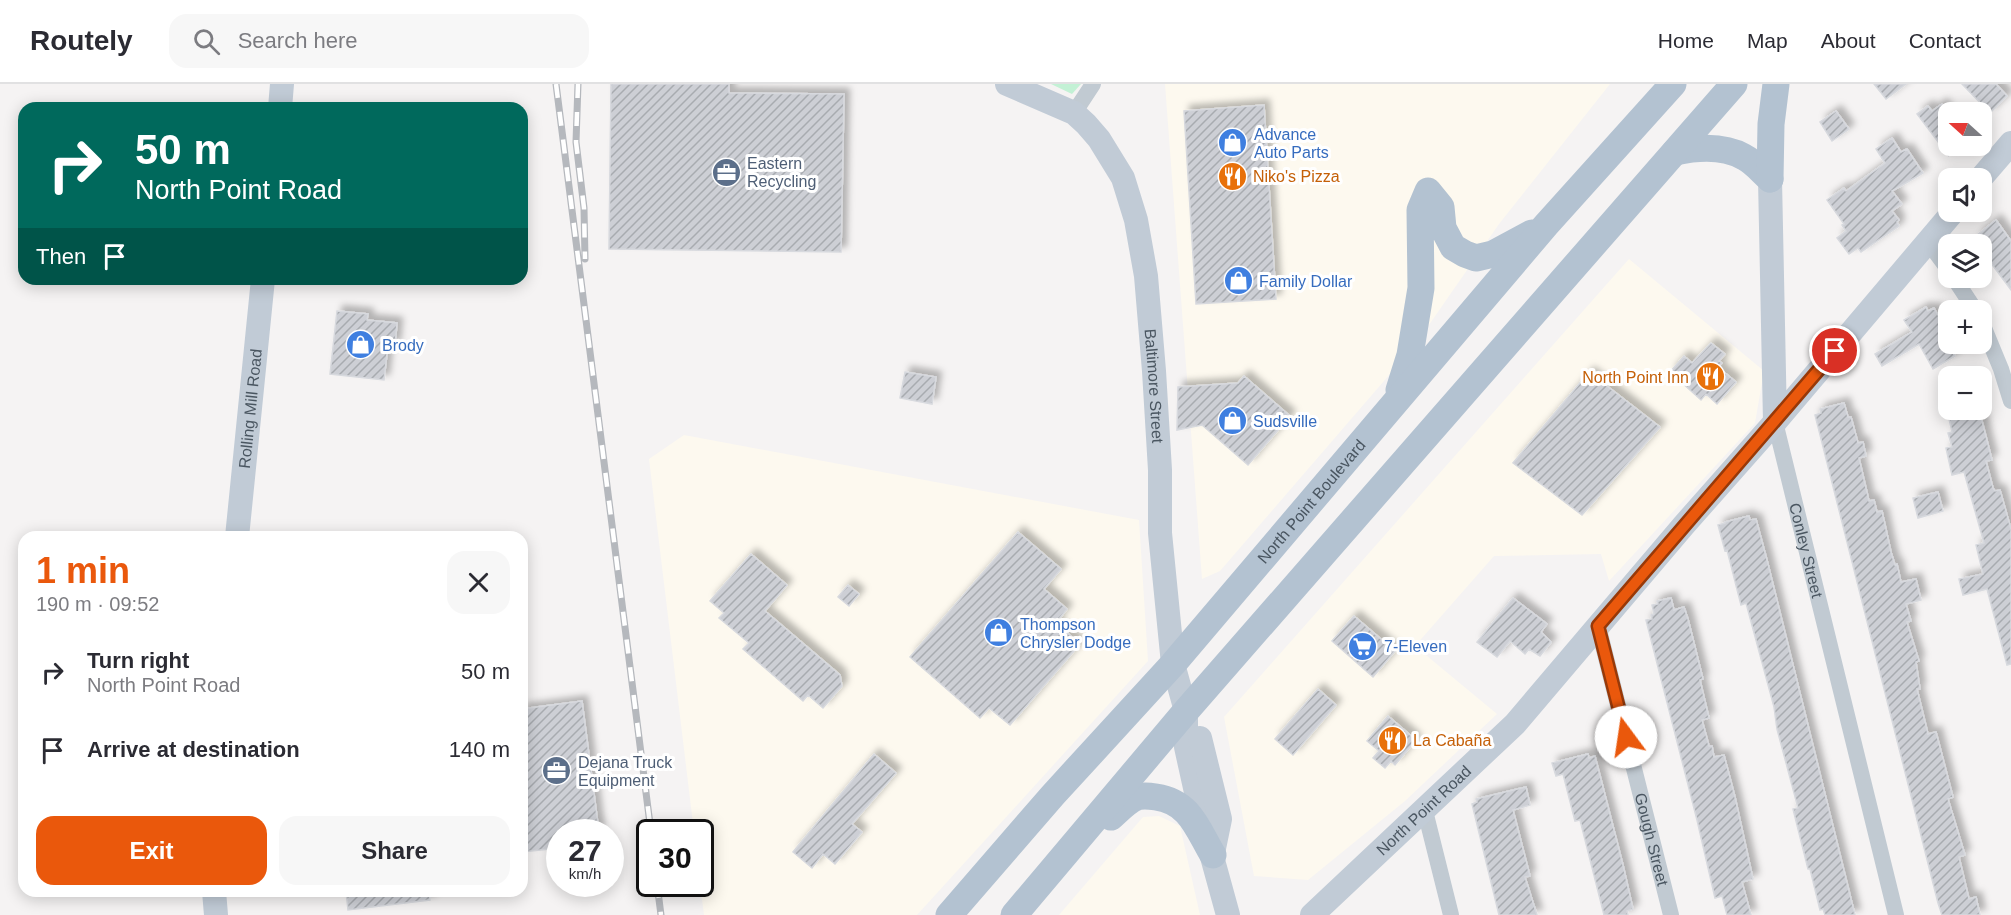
<!DOCTYPE html>
<meta charset="utf-8">
<style>
:root{--surface:#fff;--page:#f7f7f7;--text:#2b2b33;--muted:#7c7c81;--line:#e1e1e2;--accent:#ea580c}
body{margin:0;font-family:Helvetica,sans-serif;background:var(--page);color:var(--text);height:100vh;display:flex;flex-direction:column;font-size:22px;white-space:nowrap}
*{box-sizing:border-box;margin:0}
p{font-size:20px;color:var(--muted)}
.icon{flex:none;width:33px;height:33px;fill:none;stroke:currentColor;stroke-width:2;stroke-linecap:round;stroke-linejoin:round}
.map{position:relative;flex:1;overflow:hidden}
.side{position:absolute;left:18px;top:447px;width:510px;height:366px;display:flex;flex-direction:column;background:var(--surface);border-radius:18px;box-shadow:0 3px 15px #0003}
.side>*{flex:none}
.top-card{position:absolute;left:18px;top:18px;width:510px;height:183px;border-radius:18px;box-shadow:0 3px 15px #0003;background:#00695c;color:#fff;overflow:hidden}
.needle{width:39px;rotate:291deg}
.fabs{position:absolute;left:1938px;top:18px;display:grid;gap:12px}
.fabs a{display:grid;place-items:center;width:54px;height:54px;border-radius:12px;background:var(--surface);box-shadow:0 3px 15px #0003;font-size:30px}
.speed{position:absolute;left:546px;top:735px;display:flex;gap:12px;font-size:30px;font-weight:700;text-align:center}
.speed>*{display:grid;place-content:center;width:78px;height:78px;border-radius:50%;background:var(--surface);box-shadow:0 3px 15px #0003;line-height:1}
.speed small{font-size:15px;font-weight:400}
.speed .limit{border:3px solid #111;border-radius:9px;background:#fff;color:#111}
.pin{position:absolute;display:grid;place-items:center;width:51px;height:51px;color:#fff;margin:-26px;border:3px solid #fff;border-radius:50%;box-shadow:0 2px 6px #0007}
.me{position:absolute;width:66px;margin:-33px;rotate:346deg;stroke-linejoin:round;filter:drop-shadow(0 0 4px #0008)}
.turn{display:flex;align-items:center;gap:21px;height:126px;padding:0 18px;font-size:27px}
.turn .icon{width:78px;height:78px;stroke-width:2.5}
.turn b{display:block;font-size:42px;line-height:51px}
.then{display:flex;align-items:center;height:57px;padding:0 18px;background:#0003;gap:12px;font-size:22px}
.round{display:grid;place-items:center;flex:none;width:63px;height:63px;border-radius:18px;background:var(--page)}
.headline{display:flex;align-items:center;justify-content:space-between;height:102px;padding:0 18px}
h1{font-size:36px;font-weight:700;line-height:45px;color:var(--accent)}
.button{display:flex;gap:12px;margin-top:auto;padding:12px 18px}
.button a{flex:1;height:69px;border-radius:18px;background:var(--accent);color:#fff;font-size:24px;font-weight:700;line-height:69px;text-align:center}
.button a+a{background:var(--page);color:var(--text)}
ul{padding:0;list-style:none}
li{display:flex;align-items:center;gap:18px;height:78px;padding:0 18px}
li div{flex:1}
li b{display:block;font-size:22px}
li em{font-style:normal}
header{display:flex;align-items:center;gap:36px;box-sizing:border-box;height:84px;padding:0 30px;background:var(--surface);border-bottom:2px solid var(--line)}
header strong{font-size:28px}
nav{display:flex;gap:33px;margin-inline-start:auto;font-size:21px}
.search{width:420px;height:54px;background:var(--page);display:flex;align-items:center;gap:15px;box-sizing:border-box;padding:0 21px;border-radius:18px;color:var(--muted);font-size:22px}
.map>svg:first-child{display:block}
</style>
<header>
<strong>Routely</strong>
<div class="search"><svg class="icon" aria-label="search" viewBox="0 0 24 24"><circle cx="10" cy="10" r="6"/><path d="M15 15l6 6"/></svg>Search here</div>
<nav><a>Home</a><a>Map</a><a>About</a><a>Contact</a></nav>
</header>
<div class="map">
<svg width="2011" height="831" viewBox="0 0 2011 831">
<defs>
<pattern id="building-hatch" width="6" height="6" patternUnits="userSpaceOnUse" patternTransform="scale(1.5)"><rect width="6" height="6" fill="#cdcfd5"/><path d="M-1 1l2-2M0 6l6-6M5 7l2-2" fill="none" stroke="#a8abb0"/></pattern>
<filter id="shadow"><feDropShadow dx="5.5" dy="-5.5" stdDeviation="3" flood-color="#0004"/></filter>
</defs>
<rect width="100%" height="100%" fill="#f5f3f3"/>
<path fill="#fdf9ef" d="M1165,0H1610L1499,140L1415,261L1220,487L1202,495Z
M1629,175L1764,287L1755,339L1609,497L1601,470L1494,472L1415,562L1497,630L1405,717L1308,796L1254,792L1224,633Z
M684,351L1139,436L1148,577L917,831H704L700,800V748H694L649,375Z
M1159,732L1180,742L1200,831H1059L1143,733Z"/>
<path fill="#c3f1d5" d="M1051,0H1081L1072,10Z"/>
<path fill="url(#building-hatch)" stroke="#d7d9de" stroke-width="1.5" filter="url(#shadow)" d="M611,0H729V9L844,10L841,168L609,165Z
M1874,0H1906L1886,15Z
M1962,0H1996L2007,12L1990,29Z
M1942,20L1948,28V71L1917,30L1928,22L1932,27Z
M1264,21L1276,215L1196,220L1184,27Z
M1836,27L1849,45L1832,57L1820,38Z
M1892,54L1901,68L1907,65L1923,89L1892,107L1902,120L1892,127L1899,136L1897,138L1899,142L1861,168L1858,164L1849,170L1837,154L1846,147L1842,141L1844,140L1827,116L1844,104L1846,107L1885,79L1876,65Z
M1996,136L2011,157V206L1982,167V160H1977L1974,157L1979,153L1977,151Z
M1926,223L1928,227L1934,224L1948,249V261L1955,272L1933,285L1919,260L1882,282L1875,270L1912,248L1904,236Z
M337,227L368,230L367,236L397,239L395,262L388,261L384,296L330,290Z
M1711,259L1725,270L1719,277L1722,279L1718,283L1736,298L1717,320L1706,310L1701,316L1670,288L1684,272L1692,279Z
M905,288L936,293L932,320L900,314Z
M1589,288L1660,343L1582,431L1513,379Z
M1244,292L1290,332L1248,381L1202,341L1177,346L1178,303L1238,299Z
M1844,319L1848,333H1851L1858,359L1863,358L1866,372L1859,374L1869,417L1874,416L1877,428L1882,427L1891,468L1895,481L1897,480L1901,498L1916,495L1921,516L1906,520L1911,537L1907,538L1919,577L1916,578L1920,605H1917L1928,650L1936,648L1953,713L1948,715L1965,771L1959,773L1969,815L1976,813L1980,831H1942L1938,819L1815,331L1821,329L1820,325Z
M1947,326H1972L1974,331L1980,329L1992,376L1986,377L1993,404L1995,407L2000,406L2011,445V580L2007,581L1987,505L1963,511L1959,495L1983,490L1976,461L1984,459L1964,388L1952,391L1946,364L1952,363L1948,349L1952,348Z
M1938,408L1943,427L1918,434L1913,414Z
M1749,432L1750,436L1756,435L1767,476L1855,831H1825L1823,825L1820,826L1810,785H1808L1793,725L1798,724L1777,645L1774,623L1746,519L1741,521L1727,466L1725,467L1718,441L1725,439V438Z
M1018,448L1061,485L1044,505L1067,525L1056,539L1080,560L1010,641L989,624L980,634L910,573Z
M751,470L787,501L765,527L840,591L842,602L823,624L808,611L803,617L743,565L749,559L719,534L724,529L710,517Z
M848,501L859,510L849,522L838,513Z
M1513,514L1547,540L1541,548L1551,558L1540,572L1529,565L1525,570L1510,557L1497,573L1477,558Z
M1671,514L1674,526L1684,523L1688,535L1703,595L1700,596L1709,634L1702,636L1709,662H1712L1714,673L1724,671L1735,713L1753,795L1742,798L1751,831H1727L1722,812L1715,814L1697,736L1646,536L1652,535L1651,531L1654,530L1652,521L1658,520L1657,517Z
M1354,532L1395,567L1373,593L1332,557Z
M1318,605L1336,621L1293,671L1275,655Z
M582,617L599,748H560V764L522,768V625Z
M1388,632L1416,656L1395,681L1391,677L1385,684L1373,674L1379,667L1367,657Z
M874,670L896,689L852,740L862,748L835,780L823,770L812,784L793,768Z
M1588,670L1589,674L1595,672L1623,781L1633,825L1627,827L1628,831H1604L1580,736L1575,737L1563,690L1556,692L1552,679Z
M1526,703L1530,721L1513,726L1530,792L1525,793L1537,831H1499L1472,720L1477,718L1476,715Z
M346,807H429L430,816L348,826Z"/>
<g fill="none" stroke-linecap="round" stroke-linejoin="round">
<g stroke="#c1cad2" stroke-width="16">
<path d="M1074,29L1093,0"/>
<path d="M1928,158L1948,185"/>
<path d="M1954,194L1975,226"/>
<path d="M1982,239L2001,285L2011,317"/>
<path id="s1" d="M1775,338L1896,831"/>
<path id="s2" d="M1598,542L1671,831"/>
<path d="M1425,727L1451,831"/>
</g>
<g stroke="#c1cbd6" stroke-width="24">
<path id="s3" d="M1007,0L1074,29L1086,40L1099,55L1123,94L1136,136L1146,192L1154,287L1160,386V449L1173,580L1186,627V663L1203,740L1228,831"/>
<path d="M280,24L282,0"/>
<path d="M1981,94L2011,59"/>
<path d="M1770,95L1775,338"/>
<path id="s4" d="M237,453L263,195"/>
<path d="M1200,654L1220,735L1213,769"/>
<path d="M214,807L216,831"/>
<path id="s5" d="M1312,831L1515,640L1684,441L1775,338L1953,128"/>
</g>
<g stroke="#b3c2d1" stroke-width="27">
<path d="M1675,68C1698,63 1723,61 1744,73C1754,78 1762,88 1770,95"/>
<path d="M1770,95L1771,40L1776,0"/>
<path d="M1399,306L1410,271L1421,204L1420,126L1428,107L1441,123L1443,144L1453,163L1465,170L1476,174L1493,170L1532,149"/>
<path d="M1111,733C1119,726 1127,717 1137,713C1143,711 1150,712 1156,713C1190,718 1197,744 1213,771"/>
<path id="s6" d="M949,831L1053,711L1173,580L1546,141L1673,0"/>
<path d="M1014,831L1186,627L1734,0"/>
</g>
<defs>
<path id="rail" d="M556,0L651,748
M578,0L576,58L584,124L585,175
M657,800L661,831"/>
</defs>
<use href="#rail" stroke="#b5b8bd" stroke-width="7"/>
<use href="#rail" stroke="#fff" stroke-width="4.5" stroke-dasharray="14" stroke-linecap="butt"/>
</g>
<g fill="none" stroke-linecap="round" stroke-linejoin="round">
<defs>
<path id="route" d="M1626,653L1598,542L1835,267"/>
</defs>
<use href="#route" stroke="#983908" stroke-width="15"/>
<use href="#route" stroke="#ea580c" stroke-width="10"/>
</g>
<defs>
<symbol id="shop-disc" viewBox="-11 -11 22 22"><circle r="9.5" fill="#3f7fe0" stroke="#fff"/><path d="M-5-2.5h2.3a2.7 3.5 0 0 1 5.4 0H5L5.5 6h-11ZM-1.5-2.5h3a1.5 2.3 0 0 0-3 0Z" fill="#fff"/></symbol>
<symbol id="office-disc" viewBox="-11 -11 22 22"><circle r="9.5" fill="#5c6f8a" stroke="#fff"/><path d="M-6-3h4V-5.5h4V-3h4V5H-6ZM-1-4.5V-3h2v-1.5ZM-6 0V1H6V0Z" fill="#fff"/></symbol>
<symbol id="restaurant-disc" viewBox="-11 -11 22 22"><circle r="9.5" fill="#e8710a" stroke="#fff"/><path d="M-5-6h1v4h1v-4h1v4h1v-4h1v5L-1.5 .5V6h-2V.5L-5-1ZM5-6V6H3V1.5H1.5Q1.5-4 5-6Z" fill="#fff"/></symbol>
<symbol id="supermarket-disc" viewBox="-11 -11 22 22"><circle r="9.5" fill="#3f7fe0" stroke="#fff"/><path d="M-6-5.5h2.5l.6 2H6L4.5 2H-2.5L-4.4-4H-6ZM-1.5 3.2a1.3 1.3 0 1 0 .1 0ZM3 3.2a1.3 1.3 0 1 0 .1 0Z" fill="#fff"/></symbol>
</defs>
<g fill-rule="evenodd">
<use href="#shop-disc" x="1216" y="42" width="33" height="33"/>
<use href="#office-disc" x="710" y="72" width="33" height="33"/>
<use href="#restaurant-disc" x="1216" y="76" width="33" height="33"/>
<use href="#shop-disc" x="1222" y="180" width="33" height="33"/>
<use href="#shop-disc" x="344" y="244" width="33" height="33"/>
<use href="#restaurant-disc" x="1694" y="276" width="33" height="33"/>
<use href="#shop-disc" x="1216" y="320" width="33" height="33"/>
<use href="#shop-disc" x="982" y="532" width="33" height="33"/>
<use href="#supermarket-disc" x="1346" y="546" width="33" height="33"/>
<use href="#restaurant-disc" x="1376" y="640" width="33" height="33"/>
<use href="#office-disc" x="540" y="670" width="33" height="33"/>
</g>
<g text-anchor="middle" dominant-baseline="central" stroke-width="6" stroke-linejoin="round" paint-order="stroke">
<g font-size="16" fill="#366cbe" stroke="#fff" text-anchor="start">
<text x="1254" y="50">Advance<tspan x="1254" dy="18">Auto Parts</tspan></text>
<text x="1259" y="197">Family Dollar</text>
<text x="382" y="261">Brody</text>
<text x="1253" y="337">Sudsville</text>
<text x="1020" y="540">Thompson<tspan x="1020" dy="18">Chrysler Dodge</tspan></text>
<text x="1384" y="562">7-Eleven</text>
</g>
<g font-size="16" fill="#4e5e75" stroke="#fff" text-anchor="start">
<text x="747" y="79">Eastern<tspan x="747" dy="18">Recycling</tspan></text>
<text x="578" y="678">Dejana Truck<tspan x="578" dy="18">Equipment</tspan></text>
</g>
<g font-size="16" fill="#c56008" stroke="#fff" text-anchor="start">
<text x="1253" y="92">Niko's Pizza</text>
<text x="1689" y="293" text-anchor="end">North Point Inn</text>
<text x="1413" y="656">La Cabaña</text>
</g>
<g font-size="16" fill="#4a5661" stroke="#fff">
<text stroke="none"><textPath href="#s3" startOffset="366">Baltimore Street</textPath></text>
<text stroke="none"><textPath href="#s4" startOffset="129">Rolling Mill Road</textPath></text>
<text stroke="none"><textPath href="#s6" startOffset="550">North Point Boulevard</textPath></text>
<text stroke="none"><textPath href="#s1" startOffset="132">Conley Street</textPath></text>
<text stroke="none"><textPath href="#s5" startOffset="153">North Point Road</textPath></text>
<text stroke="none"><textPath href="#s2" startOffset="220">Gough Street</textPath></text>
</g>
</g>
</svg>
<div class="fabs">
<a><svg class="needle" viewBox="-14 -14 28 28"><path d="M0-13l5 13h-10z" fill="#e53935"/><path d="M0 13l5-13h-10z" fill="#7c7c81"/></svg></a>
<a><svg class="icon" aria-label="sound" viewBox="0 0 24 24"><path d="M4 9h4l5-4v14l-5-4H4zM17 9q2 3 0 6"/></svg></a>
<a><svg class="icon" aria-label="layers" viewBox="0 0 24 24"><path d="M12 4l9 5-9 5-9-5zM3 14l9 5 9-5"/></svg></a>
<a>+</a>
<a>−</a>
</div>
<div class="speed"><div>27<small>km/h</small></div><div class="limit">30</div></div>
<div class="pin" style="left:1835px;top:267px;background:#d93025"><svg class="icon" aria-label="arrive" viewBox="0 0 24 24"><path d="M6 21V4h12l-3 4 3 4H6"/></svg></div>
<svg class="me" style="left:1626px;top:653px" viewBox="-20 -20 40 40"><circle r="19" fill="#fff"/><path d="M0-13L10 11 0 6-10 11z" fill="#ea580c"/></svg>
<div class="top-card">
<div class="turn"><svg class="icon" aria-label="right" viewBox="0 0 24 24"><path d="M7 20v-9h11M14 6l5 5-5 5"/></svg><div><b>50 m</b>North Point Road</div></div>
<div class="then">Then<svg class="icon" aria-label="arrive" viewBox="0 0 24 24"><path d="M6 21V4h12l-3 4 3 4H6"/></svg></div>
</div>
<section class="side">
<div class="headline"><div><h1>1 min</h1><p>190 m · 09:52</p></div><a class="round"><svg class="icon" aria-label="close" viewBox="0 0 24 24"><path d="M6 6l12 12M18 6L6 18"/></svg></a></div>
<ul>
<li><svg class="icon" aria-label="right" viewBox="0 0 24 24"><path d="M7 20v-9h11M14 6l5 5-5 5"/></svg><div><b>Turn right</b><p>North Point Road</p></div><em>50 m</em></li>
<li><svg class="icon" aria-label="arrive" viewBox="0 0 24 24"><path d="M6 21V4h12l-3 4 3 4H6"/></svg><div><b>Arrive at destination</b></div><em>140 m</em></li>
</ul>
<div class="button"><a>Exit</a><a>Share</a></div>
</section>
</div>
